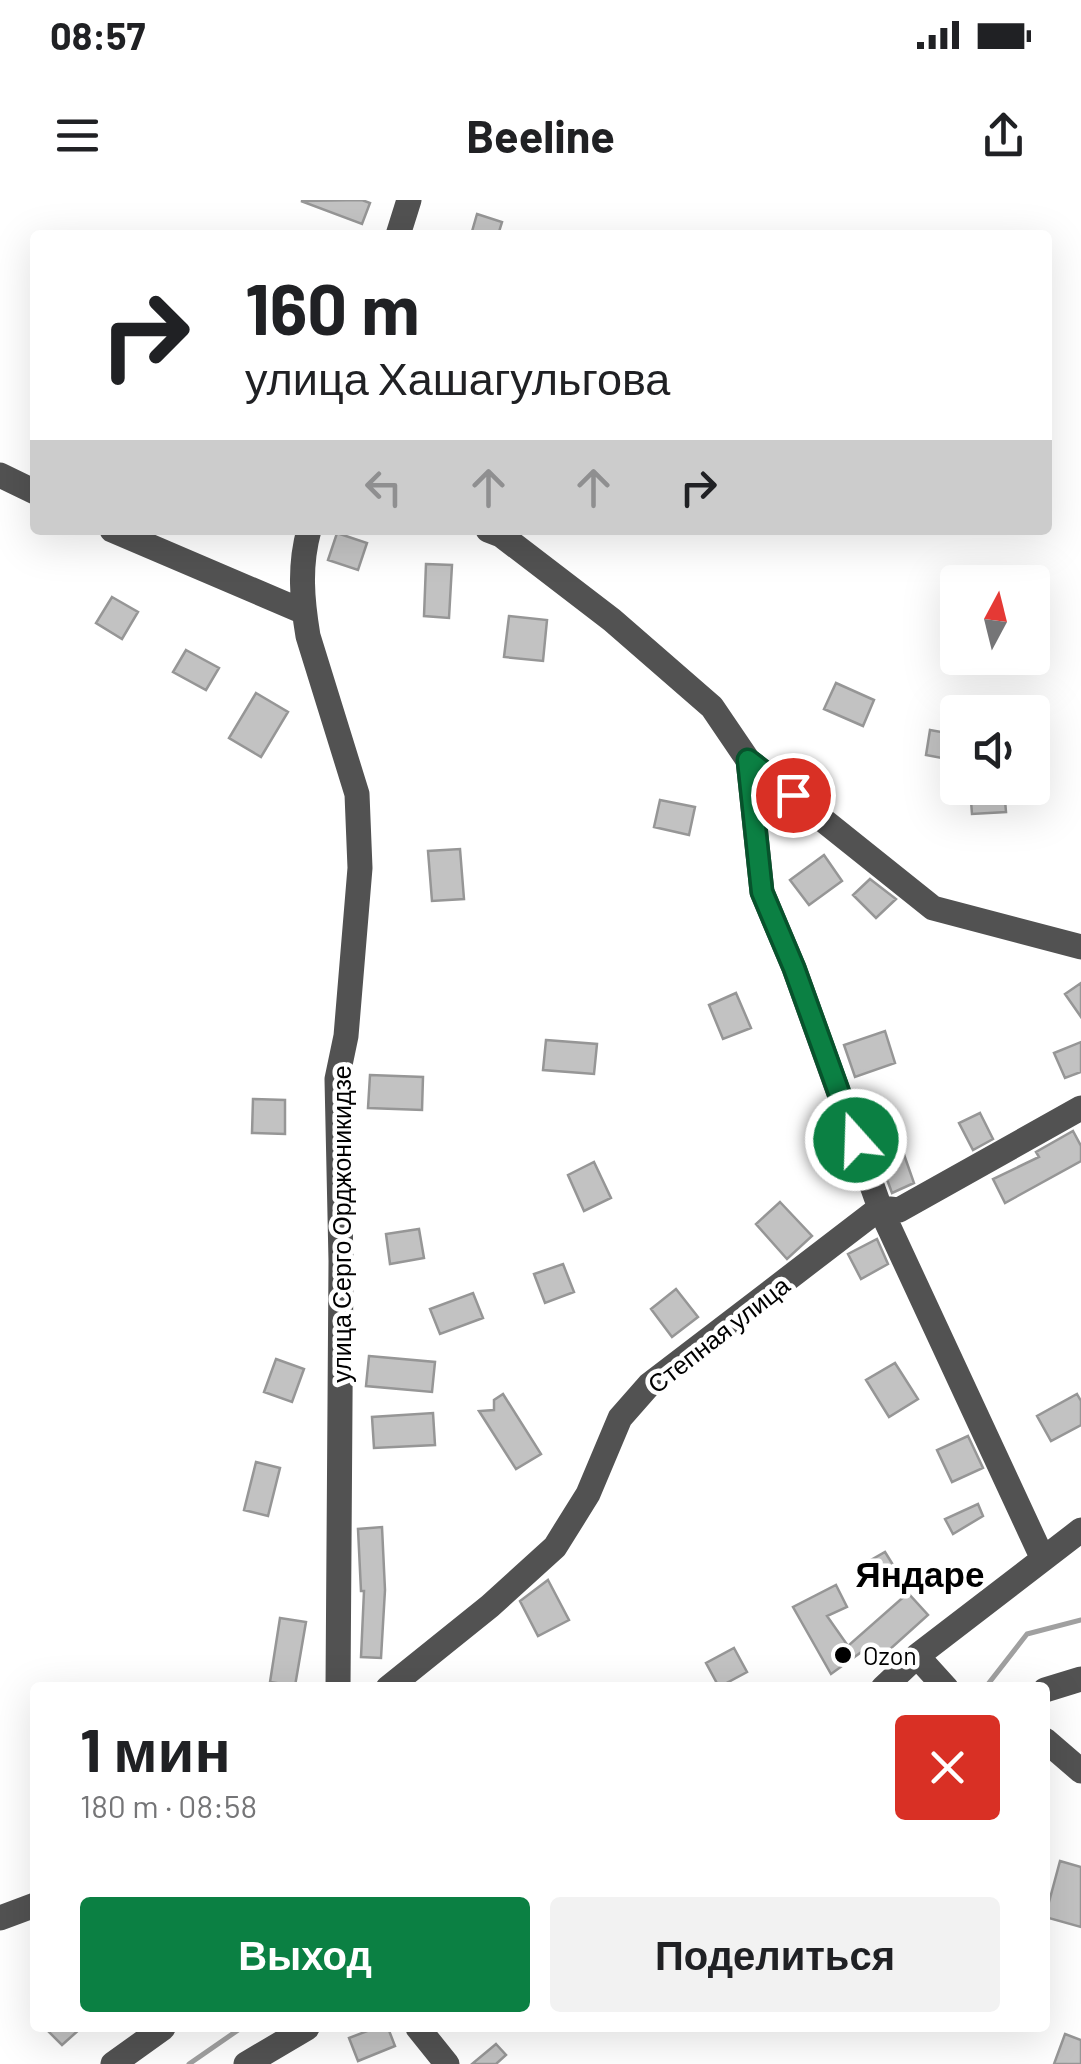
<!DOCTYPE html>
<html lang="ru">
<meta charset="utf-8">
<style>
:root{--surface:#fff;--page:#f2f2f2;--text:#202124;--muted:#757577;--accent:#0b8043}
body{margin:0;font-family:Barlow,sans-serif;background:var(--page);color:var(--text);height:100vh;display:flex;flex-direction:column;font-size:38px;white-space:nowrap}
*{box-sizing:border-box;margin:0}
p{font-size:32px;color:var(--muted)}
.icon{flex:none;width:55px;height:55px;fill:none;stroke:currentColor;stroke-width:2;stroke-linecap:round;stroke-linejoin:round}
.map{position:relative;flex:1;overflow:hidden}
.panel{position:absolute;left:30px;top:1482px;width:1020px;height:350px;display:flex;flex-direction:column;background:var(--surface);border-radius:10px;box-shadow:0 10px 40px #0002}
.panel>*{flex:none}
.banner{position:absolute;left:30px;top:30px;width:1022px;height:305px;border-radius:10px;box-shadow:0 10px 40px #0002;background:#fff;color:var(--text);overflow:hidden}
.needle{width:65px;rotate:7deg}
.tools{position:absolute;left:940px;top:365px;display:grid;gap:20px}
.tools a{display:grid;place-items:center;width:110px;height:110px;border-radius:10px;background:var(--surface);box-shadow:0 10px 40px #0002;font-size:50px}
.pin{position:absolute;display:grid;place-items:center;width:85px;height:85px;color:#fff;margin:-42px;border:5px solid #fff;border-radius:50%;box-shadow:0 2px 10px #0007}
.me{position:absolute;width:110px;margin:-55px;rotate:340deg;stroke-linejoin:round;filter:drop-shadow(0 0 8px #0008)}
.turn{display:flex;align-items:center;gap:35px;height:210px;padding:0 50px;font-size:45px}
.turn .icon{width:130px;height:130px;stroke-width:2.5}
.turn b{display:block;font-size:70px;line-height:85px}
.lanes{display:flex;align-items:center;height:95px;padding:0 50px;background:#0003;justify-content:center;gap:50px;direction:ltr}
.lanes .off{opacity:.35}
.round{display:grid;place-items:center;flex:none;width:105px;height:105px;border-radius:10px;background:var(--page)}
.headline{display:flex;align-items:center;justify-content:space-between;height:170px;padding:0 50px}
h1{font-size:60px;font-weight:700;line-height:75px}
.action{display:flex;gap:20px;margin-top:auto;padding:20px 50px}
.action a{flex:1;height:115px;border-radius:10px;background:var(--accent);color:#fff;font-size:40px;font-weight:700;line-height:115px;text-align:center}
.action a+a{background:var(--page);color:var(--text)}
.status{display:flex;justify-content:space-between;align-items:center;height:70px;padding:0 50px;background:var(--surface);direction:ltr}
.status svg{height:28px;fill:currentColor}
header{display:flex;justify-content:space-between;align-items:center;height:130px;padding:0 50px;background:var(--surface);font-size:45px;font-weight:700}
.map>svg:first-child{display:block}
</style>
<div class="status"><b>08:57</b><svg viewBox="0 0 49 12"><path d="M0 12V9h3v3zM5 12V6h3v6zM10 12V3h3v9zM15 12V0h3v12zM26 1h20v11H26zM47 4h2v5h-2z"/></svg></div>
<header><svg class="icon" aria-label="menu" viewBox="0 0 24 24"><path d="M4 6h16M4 12h16M4 18h16"/></svg>Beeline<svg class="icon" aria-label="share" viewBox="0 0 24 24"><path d="M12 15V3M7 8l5-5 5 5M5 13v7h14v-7"/></svg></header>
<div class="map">
<svg width="1081" height="1864" viewBox="0 0 1081 1864">
<rect width="100%" height="100%" fill="#fff"/>
<g fill="none" stroke-linecap="round" stroke-linejoin="round">
<path stroke="#a0a0a0" stroke-width="5" d="M985,1488L1027,1434L1081,1420
M189,1864L241,1828"/>
</g>
<path fill="#c2c2c2" stroke="#969696" stroke-width="2.5" d="M362,0L370,3L362,24L301,1Z
M477,14L502,22L498,35H471Z
M337,333L367,343L358,370L328,360Z
M426,364L452,365L449,418L424,416Z
M112,397L138,412L122,439L96,423Z
M509,416L547,420L543,461L504,457Z
M186,450L219,468L206,490L173,472Z
M836,483L874,500L863,526L824,509Z
M256,493L288,512L261,557L229,538Z
M930,530L958,535V561L926,555Z
M970,588H1004L1006,612L972,614Z
M660,600L695,607L689,635L654,627Z
M460,649L464,699L432,701L428,651Z
M824,655L842,681L809,705L790,680Z
M870,679L896,699L876,718L853,695Z
M1081,783V817L1065,794Z
M736,793L751,828L723,839L709,805Z
M885,831L895,863L855,877L844,845Z
M546,840L597,844L594,874L543,870Z
M1081,842V872L1065,878L1054,853Z
M370,875L423,877L422,910L368,908Z
M253,899L285,900V934L252,933Z
M980,913L993,939L973,950L959,923Z
M1073,931L1081,946V961L1005,1003L993,979L1039,957L1036,952Z
M901,946L914,983L892,993L878,955Z
M594,962L611,998L584,1011L568,975Z
M780,1002L812,1036L787,1059L756,1024Z
M419,1029L424,1058L390,1064L386,1034Z
M877,1039L888,1064L861,1079L848,1054Z
M563,1064L574,1092L545,1103L534,1074Z
M676,1089L698,1117L672,1137L651,1109Z
M473,1093L483,1118L440,1134L430,1109Z
M369,1156L435,1162L432,1192L366,1186Z
M276,1159L304,1169L292,1202L264,1192Z
M895,1163L918,1199L889,1217L866,1180Z
M503,1194L541,1254L516,1269L479,1211L494,1210V1200Z
M1077,1194L1081,1201V1225L1051,1241L1037,1216Z
M433,1213L435,1245L374,1248L372,1217Z
M968,1236L983,1268L952,1282L937,1250Z
M256,1262L280,1268L268,1316L244,1310Z
M978,1304L983,1316L953,1334L945,1319Z
M382,1327L385,1390L381,1458L361,1457L364,1391H361L358,1329Z
M885,1352L895,1368L874,1380L864,1364Z
M548,1380L569,1420L538,1436L520,1401Z
M836,1385L847,1407L827,1416L848,1446L908,1393L928,1415L878,1460L867,1448L831,1474L793,1407Z
M280,1418L306,1422L295,1486L270,1482Z
M734,1448L747,1472L719,1487L706,1463Z
M1060,1661L1081,1667V1727L1045,1717Z
M45,1828H81L62,1845Z
M375,1828H388L395,1846L358,1861L349,1838Z
M1065,1834L1081,1840V1864H1054Z
M496,1844L506,1855L496,1864H472Z"/>
<g fill="none" stroke-linecap="round" stroke-linejoin="round">
<path stroke="#525252" stroke-width="25" d="M398,35L409,0
M0,275L35,292
M112,330L304,412
M309,330C299,366 302,400 308,436L357,594L360,668L346,836L337,879L341,1061L338,1488
M488,330L501,335L612,420L712,507L748,560L762,692L794,768L880,1008L1042,1357
M748,560L933,708L1081,747
M917,1456L946,1488
M388,1488L490,1406L555,1347L588,1294L620,1218L649,1185L880,1008L899,1010L1081,908
M883,1488L917,1456L1081,1330
M1045,1490L1081,1479
M1045,1540L1081,1571
M0,1718L35,1705
M418,1828L447,1864
M113,1864L163,1828
M246,1864L307,1828"/>
</g>
<g fill="none" stroke-linecap="round" stroke-linejoin="round">
<defs>
<path id="route" d="M793,595L748,560L762,692L794,768L856,940"/>
</defs>
<use href="#route" stroke="#07532c" stroke-width="25"/>
<use href="#route" stroke="#0b8043" stroke-width="18"/>
</g>
<circle fill="#000" stroke="#fff" stroke-width="4" cx="843" cy="1455" r="10"/>
<g text-anchor="middle" dominant-baseline="central" stroke-width="9" stroke-linejoin="round" paint-order="stroke">
<g font-size="25" fill="#000" stroke="#fff">
<text transform="translate(341 1024) rotate(-90)">улица Серго Орджоникидзе</text>
<text transform="translate(718 1134) rotate(-38)">Степная улица</text>
</g>
<g font-size="25" fill="#000" stroke="#fff" text-anchor="start">
<text x="863" y="1455">Ozon</text>
</g>
<g font-size="35" font-weight="bold" fill="#000" stroke="#fff">
<text x="920" y="1373">Яндаре</text>
</g>
</g>
</svg>
<div class="tools">
<a><svg class="needle" viewBox="-14 -14 28 28"><path d="M0-13l5 13h-10z" fill="#e53935"/><path d="M0 13l5-13h-10z" fill="#757577"/></svg></a>
<a><svg class="icon" aria-label="sound" viewBox="0 0 24 24"><path d="M4 9h4l5-4v14l-5-4H4zM17 9q2 3 0 6"/></svg></a>
</div>
<div class="pin" style="left:793px;top:595px;background:#d93025"><svg class="icon" aria-label="arrive" viewBox="0 0 24 24"><path d="M6 21V4h12l-3 4 3 4H6"/></svg></div>
<svg class="me" style="left:856px;top:940px" viewBox="-20 -20 40 40"><circle r="17" fill="#0b8043" stroke="#fff" stroke-width="3"/><path d="M0-11L8 9 0 5-8 9z" fill="#fff"/></svg>
<div class="banner">
<div class="turn"><svg class="icon" aria-label="right" viewBox="0 0 24 24"><path d="M7 20v-9h11M14 6l5 5-5 5"/></svg><div><b>160 m</b>улица Хашагульгова</div></div>
<div class="lanes"><svg class="icon off" aria-label="left" viewBox="0 0 24 24"><path d="M17 20v-9H6M10 6l-5 5 5 5"/></svg><svg class="icon off" aria-label="ahead" viewBox="0 0 24 24"><path d="M12 20V5M6 11l6-6 6 6"/></svg><svg class="icon off" aria-label="ahead" viewBox="0 0 24 24"><path d="M12 20V5M6 11l6-6 6 6"/></svg><svg class="icon" aria-label="right" viewBox="0 0 24 24"><path d="M7 20v-9h11M14 6l5 5-5 5"/></svg></div>
</div>
<section class="panel">
<div class="headline"><div><h1>1 мин</h1><p>180 m · 08:58</p></div><a class="round" style="background:#d93025;color:#fff"><svg class="icon" aria-label="close" viewBox="0 0 24 24"><path d="M6 6l12 12M18 6L6 18"/></svg></a></div>
<div class="action"><a>Выход</a><a>Поделиться</a></div>
</section>
</div>
